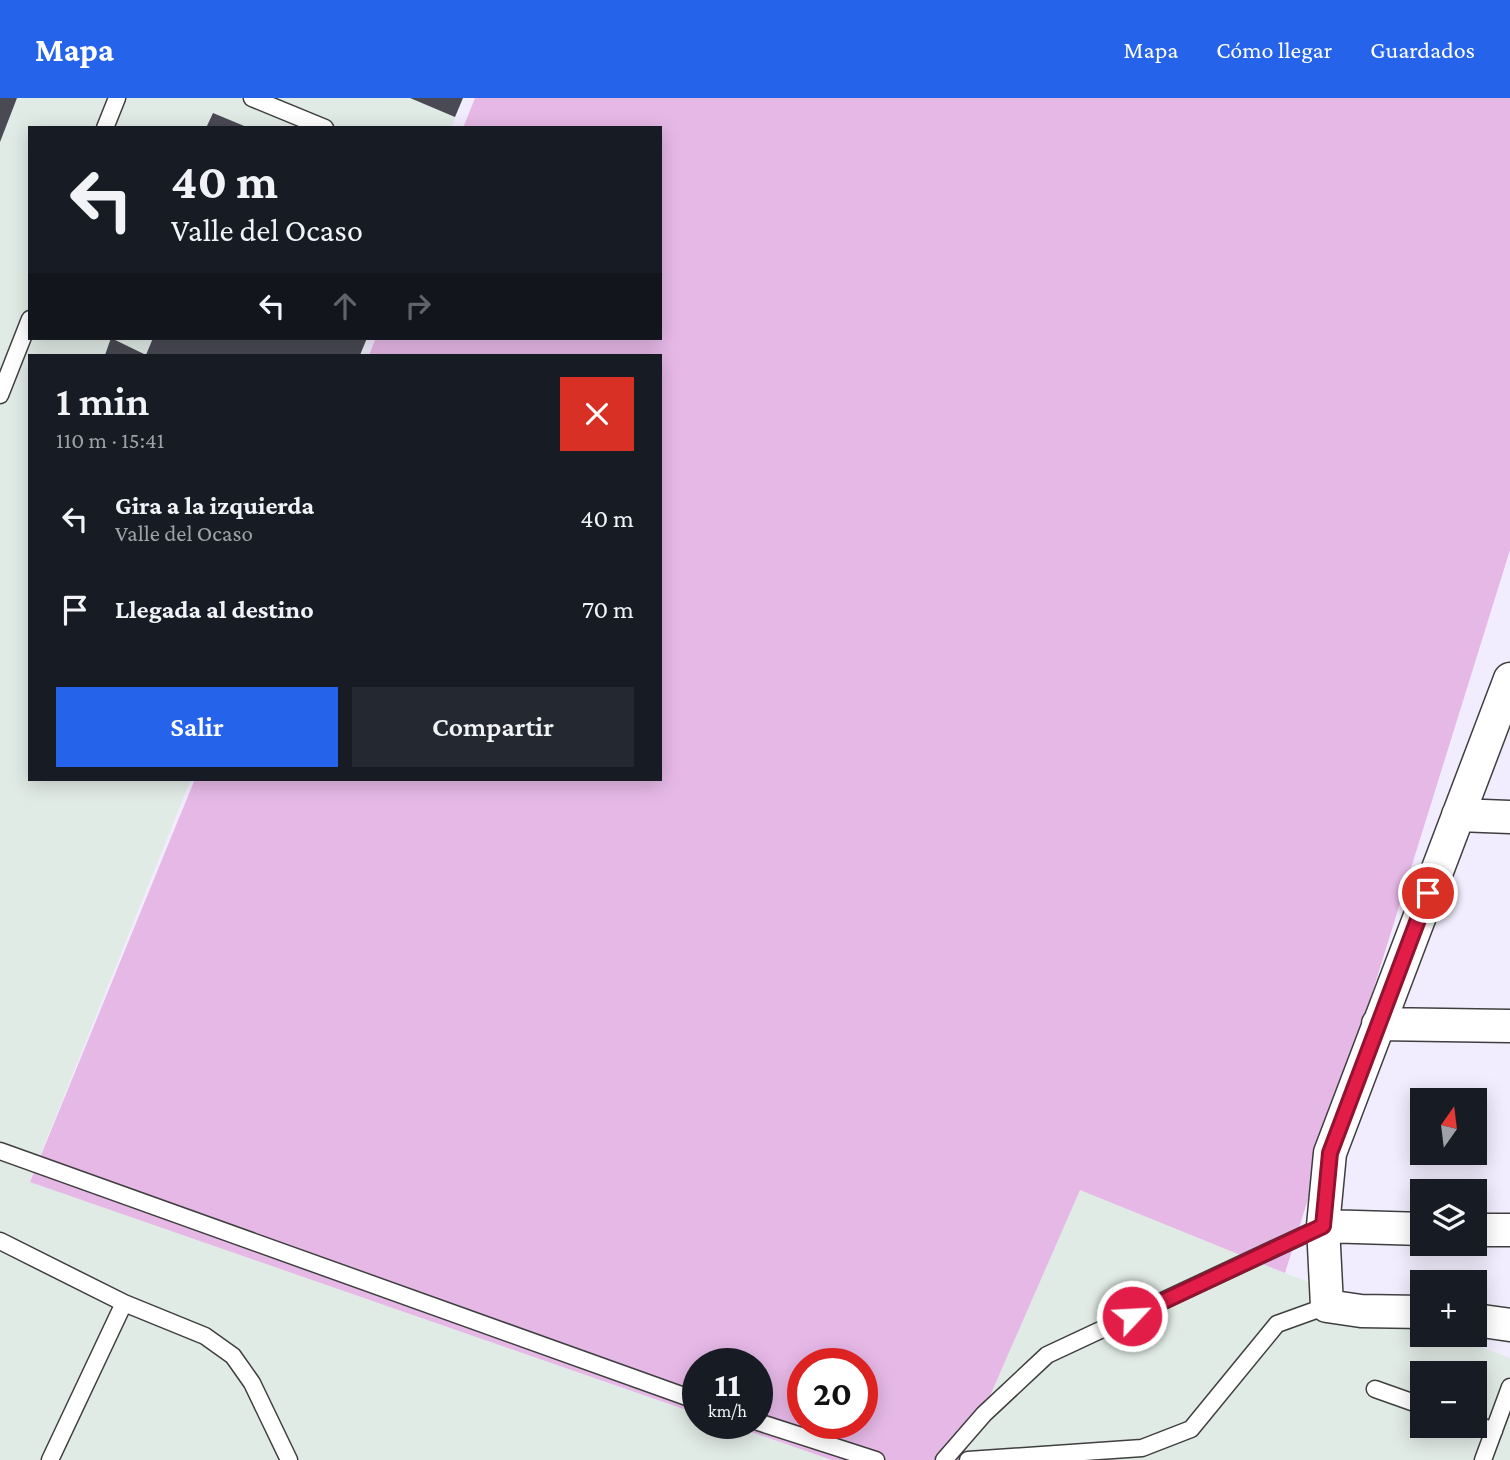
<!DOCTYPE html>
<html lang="es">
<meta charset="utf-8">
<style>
:root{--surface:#171b24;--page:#242831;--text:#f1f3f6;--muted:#9ea1a6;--accent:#2563eb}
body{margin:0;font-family:"Crimson Pro",serif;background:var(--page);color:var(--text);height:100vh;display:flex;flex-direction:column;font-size:26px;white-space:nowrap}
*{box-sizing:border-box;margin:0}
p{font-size:23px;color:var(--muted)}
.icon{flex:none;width:38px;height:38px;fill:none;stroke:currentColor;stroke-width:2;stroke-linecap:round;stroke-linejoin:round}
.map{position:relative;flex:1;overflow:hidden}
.details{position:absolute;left:28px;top:256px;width:634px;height:427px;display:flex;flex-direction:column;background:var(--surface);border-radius:0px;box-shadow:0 4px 18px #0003}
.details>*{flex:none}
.banner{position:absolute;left:28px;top:28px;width:634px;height:214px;border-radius:0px;box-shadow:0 4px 18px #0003;background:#171b24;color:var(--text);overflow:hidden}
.needle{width:46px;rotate:14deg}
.buttons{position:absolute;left:1410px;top:990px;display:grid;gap:14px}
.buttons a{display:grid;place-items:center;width:77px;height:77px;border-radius:0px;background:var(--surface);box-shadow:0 4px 18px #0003;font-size:35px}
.speed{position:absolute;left:682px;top:1250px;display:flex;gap:14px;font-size:35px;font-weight:700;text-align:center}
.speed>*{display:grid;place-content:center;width:91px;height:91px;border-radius:50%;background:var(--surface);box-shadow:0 4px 18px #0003;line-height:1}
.speed small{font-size:18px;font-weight:400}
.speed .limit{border:10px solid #d22;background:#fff;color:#111}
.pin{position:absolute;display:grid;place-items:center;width:60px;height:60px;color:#fff;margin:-30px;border:4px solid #fff;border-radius:50%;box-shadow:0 2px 7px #0007}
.me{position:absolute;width:77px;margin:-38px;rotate:65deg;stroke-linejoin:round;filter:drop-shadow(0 0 5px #0008)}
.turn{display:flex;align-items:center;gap:24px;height:147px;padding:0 28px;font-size:32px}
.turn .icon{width:91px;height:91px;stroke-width:2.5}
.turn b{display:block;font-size:49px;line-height:60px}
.lanes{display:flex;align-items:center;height:66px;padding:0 28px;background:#0003;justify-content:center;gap:35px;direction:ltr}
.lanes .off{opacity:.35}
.round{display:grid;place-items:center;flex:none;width:74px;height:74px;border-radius:0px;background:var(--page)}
.head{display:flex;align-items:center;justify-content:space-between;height:119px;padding:0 28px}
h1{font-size:42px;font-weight:600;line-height:52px}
.button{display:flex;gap:14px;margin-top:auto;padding:14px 28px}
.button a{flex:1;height:80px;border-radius:0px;background:var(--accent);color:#fff;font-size:28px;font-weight:600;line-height:80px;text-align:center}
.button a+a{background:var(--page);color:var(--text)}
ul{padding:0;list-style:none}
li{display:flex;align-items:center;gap:21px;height:91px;padding:0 28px}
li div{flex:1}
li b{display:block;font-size:26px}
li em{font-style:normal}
header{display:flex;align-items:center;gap:42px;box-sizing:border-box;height:98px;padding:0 35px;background:var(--accent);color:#fff}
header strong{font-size:33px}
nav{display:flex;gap:38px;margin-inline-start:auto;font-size:24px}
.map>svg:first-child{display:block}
</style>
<header>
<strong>Mapa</strong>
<nav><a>Mapa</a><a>Cómo llegar</a><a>Guardados</a></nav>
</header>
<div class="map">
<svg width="1510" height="1362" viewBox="0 0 1510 1362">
<rect width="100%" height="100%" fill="#f2edfe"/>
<path fill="#e1ebe5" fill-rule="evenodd" d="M0,0H463L451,30H30V240H367L360,257H30V681H191L30,1083L698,1316V1325H725L832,1362H0Z
M1080,1091L1285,1175L1423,1228V1237H1449L1510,1260V1362H962ZM1423,1276H1475V1328H1423Z"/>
<path fill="#e6b8e6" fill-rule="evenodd" d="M475,0H1510V452L1285,1175L1080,1092L962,1362H832L725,1325H758V1265H698V1316L30,1084L195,681H660V257H369L376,240H660V30H463ZM803,1265H863V1325H803Z"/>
<path fill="#494a54" d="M0,0H17L0,44Z
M410,0H463L455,19Z
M213,15L249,30H206Z
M111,240L146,257L153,240H367L360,257H105Z"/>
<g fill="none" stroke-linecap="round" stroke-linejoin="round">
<defs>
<path id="service" d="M252,0L325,30
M105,30L117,0
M0,297L30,221
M0,1053L698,1303
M0,1143L124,1205L205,1238L233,1258L252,1285L289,1362
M1375,1291L1423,1308
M758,1324L876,1362
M1475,1326L1494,1333
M50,1362L124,1205
M944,1362L984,1316L1047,1257L1323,1128
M968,1362L1142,1350L1191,1331L1277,1226L1327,1208
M1483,1362L1510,1289"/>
<path id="minor" d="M1458,717L1510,719
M1378,926L1510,928
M1323,1128L1423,1131
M1475,1132H1510
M1423,1214L1361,1213L1327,1208L1323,1128L1330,1055L1510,581
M1475,1222L1510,1227"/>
</defs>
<use href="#service" stroke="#3f3f3f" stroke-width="19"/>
<use href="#minor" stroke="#3f3f3f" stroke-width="35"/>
<use href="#service" stroke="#fff" stroke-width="16"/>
<use href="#minor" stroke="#fff" stroke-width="32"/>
</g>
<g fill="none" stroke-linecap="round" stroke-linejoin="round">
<defs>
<path id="route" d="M1132,1218L1323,1128L1330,1055L1428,795"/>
</defs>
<use href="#route" stroke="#92132f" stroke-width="18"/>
<use href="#route" stroke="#e11d48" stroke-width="12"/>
</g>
</svg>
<div class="buttons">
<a><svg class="needle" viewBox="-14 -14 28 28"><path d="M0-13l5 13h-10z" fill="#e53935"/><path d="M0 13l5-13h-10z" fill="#9ea1a6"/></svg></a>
<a><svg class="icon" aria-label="layers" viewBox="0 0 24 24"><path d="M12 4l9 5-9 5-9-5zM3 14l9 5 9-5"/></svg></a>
<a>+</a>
<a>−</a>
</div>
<div class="speed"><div>11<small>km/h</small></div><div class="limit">20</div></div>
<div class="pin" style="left:1428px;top:795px;background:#d93025"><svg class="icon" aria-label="arrive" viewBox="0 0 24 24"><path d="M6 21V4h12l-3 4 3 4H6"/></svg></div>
<svg class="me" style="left:1132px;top:1218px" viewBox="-20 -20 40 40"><circle r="17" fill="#e11d48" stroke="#fff" stroke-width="3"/><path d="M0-11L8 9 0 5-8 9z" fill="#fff"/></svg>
<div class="banner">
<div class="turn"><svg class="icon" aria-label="left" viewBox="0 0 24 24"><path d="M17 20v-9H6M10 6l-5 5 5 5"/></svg><div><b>40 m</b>Valle del Ocaso</div></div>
<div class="lanes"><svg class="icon" aria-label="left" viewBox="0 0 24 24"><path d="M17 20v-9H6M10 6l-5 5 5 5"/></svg><svg class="icon off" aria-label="ahead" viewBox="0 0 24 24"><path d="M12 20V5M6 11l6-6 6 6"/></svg><svg class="icon off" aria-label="right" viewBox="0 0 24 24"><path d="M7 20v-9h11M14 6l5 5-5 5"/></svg></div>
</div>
<section class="details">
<div class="head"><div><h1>1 min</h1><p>110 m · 15:41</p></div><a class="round" style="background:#d93025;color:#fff"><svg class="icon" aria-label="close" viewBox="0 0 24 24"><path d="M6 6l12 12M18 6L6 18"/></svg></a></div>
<ul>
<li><svg class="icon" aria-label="left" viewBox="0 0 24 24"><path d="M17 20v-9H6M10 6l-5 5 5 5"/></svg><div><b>Gira a la izquierda</b><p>Valle del Ocaso</p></div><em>40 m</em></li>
<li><svg class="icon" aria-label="arrive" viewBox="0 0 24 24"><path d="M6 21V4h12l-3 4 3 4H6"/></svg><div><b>Llegada al destino</b></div><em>70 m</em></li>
</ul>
<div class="button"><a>Salir</a><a>Compartir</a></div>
</section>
</div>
